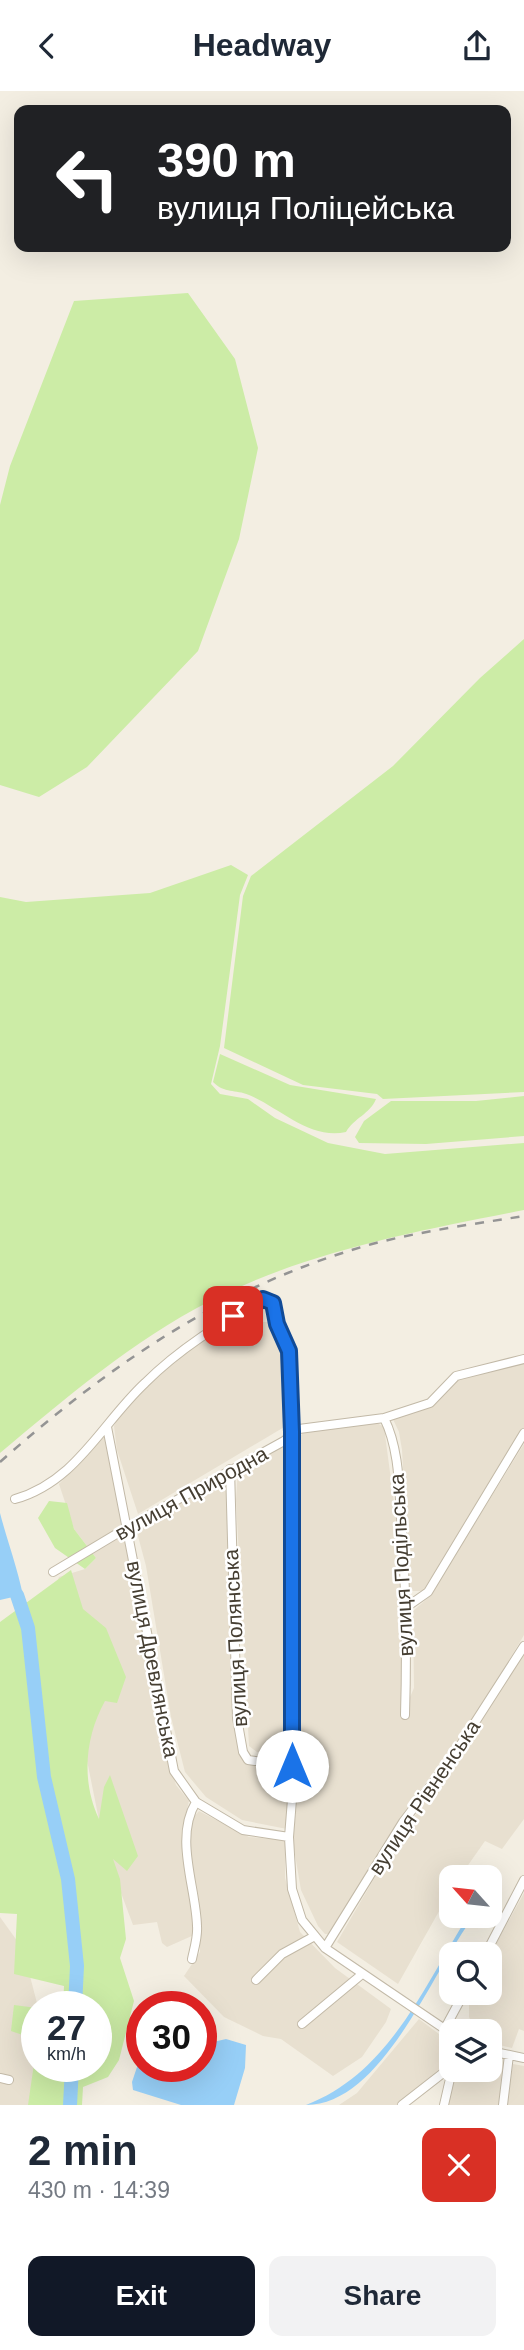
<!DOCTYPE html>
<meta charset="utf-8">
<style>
:root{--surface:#fff;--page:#f2f2f3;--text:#1f2937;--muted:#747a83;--accent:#111827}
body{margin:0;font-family:Helvetica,sans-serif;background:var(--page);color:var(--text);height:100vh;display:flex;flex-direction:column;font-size:26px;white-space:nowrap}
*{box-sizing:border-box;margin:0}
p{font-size:23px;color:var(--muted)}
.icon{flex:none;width:38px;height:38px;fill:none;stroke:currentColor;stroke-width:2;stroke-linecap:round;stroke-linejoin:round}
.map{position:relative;height:2014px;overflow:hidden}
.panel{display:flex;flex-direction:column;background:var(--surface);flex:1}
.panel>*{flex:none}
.banner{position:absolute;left:14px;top:14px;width:497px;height:147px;border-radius:14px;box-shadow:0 7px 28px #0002;background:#202124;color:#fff;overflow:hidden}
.needle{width:46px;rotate:297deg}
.tools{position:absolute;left:439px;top:1774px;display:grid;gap:14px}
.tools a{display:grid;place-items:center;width:63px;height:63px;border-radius:14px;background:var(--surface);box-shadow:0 7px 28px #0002;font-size:35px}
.speed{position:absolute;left:21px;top:1900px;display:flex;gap:14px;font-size:35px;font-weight:700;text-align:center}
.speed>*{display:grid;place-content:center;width:91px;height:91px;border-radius:50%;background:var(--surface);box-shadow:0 7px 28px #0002;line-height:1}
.speed small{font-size:18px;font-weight:400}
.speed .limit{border:10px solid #d22;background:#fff;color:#111}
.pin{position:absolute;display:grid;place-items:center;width:60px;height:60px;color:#fff;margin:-30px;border-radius:14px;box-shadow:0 4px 10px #0006}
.me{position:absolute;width:77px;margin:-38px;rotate:0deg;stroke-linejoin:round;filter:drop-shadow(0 0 5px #0008)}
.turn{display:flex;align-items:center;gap:24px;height:147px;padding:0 28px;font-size:32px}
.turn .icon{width:91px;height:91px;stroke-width:2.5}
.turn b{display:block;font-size:49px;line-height:60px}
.round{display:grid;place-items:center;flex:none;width:74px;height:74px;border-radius:14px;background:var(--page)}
.overview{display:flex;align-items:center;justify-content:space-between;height:119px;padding:0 28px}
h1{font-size:42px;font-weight:700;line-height:52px}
.action{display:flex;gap:14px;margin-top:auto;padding:14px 28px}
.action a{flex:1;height:80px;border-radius:14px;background:var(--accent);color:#fff;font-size:28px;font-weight:700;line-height:80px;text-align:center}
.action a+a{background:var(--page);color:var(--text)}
header{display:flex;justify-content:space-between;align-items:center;height:91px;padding:0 28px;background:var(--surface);font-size:32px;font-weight:700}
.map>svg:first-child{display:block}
</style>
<header><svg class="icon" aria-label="back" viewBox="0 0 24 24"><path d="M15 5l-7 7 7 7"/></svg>Headway<svg class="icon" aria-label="share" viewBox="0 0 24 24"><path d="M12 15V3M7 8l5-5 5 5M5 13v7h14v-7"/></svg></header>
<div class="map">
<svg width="524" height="2014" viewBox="0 0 524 2014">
<rect width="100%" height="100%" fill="#f3eee2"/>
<path fill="#e8e0d0" d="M241,1231H280L291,1255V1332L138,1423L117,1359L114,1335L122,1319L161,1280L201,1248Z
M524,1272V1337L423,1500H410L402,1359L399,1341L391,1324L432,1312L455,1289L465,1284Z
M377,1332L384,1336L397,1434L406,1529L407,1613L414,1597L413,1520L429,1506L524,1353V1544L480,1618L402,1724L330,1843H325L318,1835L301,1799L293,1752L300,1679L296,1352L304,1340Z
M104,1345L114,1378L166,1660L176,1694L189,1710L182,1738L194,1844L167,1856L162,1852L157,1831L133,1834L105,1759L53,1500L59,1486L85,1478L96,1467L74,1438L59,1393Z
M285,1348L289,1352L288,1668L257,1661L249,1655L236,1409L238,1377Z
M228,1379L235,1575L244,1659L251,1671L289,1678L287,1738L242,1729L206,1706L185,1681L171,1626L146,1475L135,1434Z
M524,1560V1728L502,1758L485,1750L459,1787H452L451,1799L398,1893L337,1851L392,1757L477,1637Z
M199,1720L249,1746L285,1749V1787L300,1841L335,1877L391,1918L386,1931L362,1966L333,1985L281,1948L263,1945L224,1926L184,1885L200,1861L199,1810L190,1760L191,1729Z
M524,1802V1940L519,1938L512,1957L490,1952V1941H476L469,1926V1905L470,1902H490V1864Z
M0,1826L23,1858L38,1916L37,1976L31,2014H0Z
M419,1928L451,1952V1968L398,2014H339L357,2002Z
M490,1973L502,1977L499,2014H448L457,1979H490Z
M513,1973L524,1975V2014H507Z"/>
<path fill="#cceca6" d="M188,202L235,268L258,357L239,448L198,560L87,676L39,706L0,694V414L10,375L74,210Z
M524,548V1001L383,1008L377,1003L303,994L224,957L243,805L251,785L393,675L480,587Z
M231,774L248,784L240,804L220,955L211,993L220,1003L248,1008L275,1027L328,1052L385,1063L524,1052V1119C417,1140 308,1160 210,1210C132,1250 66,1307 0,1362V806L26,811L150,802Z
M220,963L290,994L376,1008C370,1023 354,1027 346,1041C310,1049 280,1017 249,1004C235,998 225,1003 213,991Z
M524,1005V1045L426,1053L359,1052L355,1046L364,1030L391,1010H476Z
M49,1410L67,1412L74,1438L96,1467L85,1478L55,1457L38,1427Z
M71,1479L83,1518L106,1537L126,1586L117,1612L105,1610C85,1646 81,1690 99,1728L104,1696L110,1684L138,1765L127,1780L113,1768L120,1788L126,1848L120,1867L134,1910L119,1969L108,1986L83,1996L82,2014H28L37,1952V1976H96V1916H63L64,1895L14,1883L17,1823L0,1822V1531Z
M14,1914L37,1917V1949L11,1940Z"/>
<path fill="#97cff7" d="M0,1422C8,1453 21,1486 25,1517L21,1521L13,1506L0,1509Z
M468,1825H474C433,1878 383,2014 306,2014C389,1982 423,1897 468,1825Z
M201,1944L209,1952L226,1948L246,1954L245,1977L234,2014H181L133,1999L132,1991L142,1961V1976H201Z"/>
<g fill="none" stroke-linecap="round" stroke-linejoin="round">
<path stroke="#97cff7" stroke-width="14" d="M17,1504L28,1537L44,1686L68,1788L77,1875L75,1916
M70,2014L72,1976"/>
<defs>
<path id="street" d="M384,1327C399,1357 399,1394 401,1426C406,1493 407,1557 405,1624
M107,1336L174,1680L196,1711
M230,1378L237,1627L243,1661L248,1669L292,1675
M15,1408C76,1391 102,1332 145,1292C179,1258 221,1232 263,1208L273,1212L277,1233L289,1260L292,1341L293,1696L289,1746L292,1798L302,1829L325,1857L452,1943
M53,1481L128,1436L284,1350L299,1338L384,1327L430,1312L456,1285L524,1268
M408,1515L428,1501L524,1342
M325,1857L403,1731L456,1661L524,1555
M485,1864L524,1789
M192,1868C194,1858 198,1846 197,1835C196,1796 174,1747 196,1711L243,1739L289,1746
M256,1889L282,1863L313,1846
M302,1933L361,1884
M444,1939L464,1902
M490,1960L524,1967
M0,1987L9,1989
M402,2014L452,1975
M444,2014L452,1979
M503,2014L509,1964"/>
</defs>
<use href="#street" stroke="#c2b9a7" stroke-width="10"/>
<use href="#street" stroke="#fff" stroke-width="8"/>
<path stroke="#949494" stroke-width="2.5" stroke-dasharray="9 9" stroke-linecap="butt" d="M0,1371C113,1271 226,1194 372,1153C422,1140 474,1133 524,1125"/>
</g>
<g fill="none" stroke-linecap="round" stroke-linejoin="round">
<defs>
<path id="route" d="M233,1225L263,1208L273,1212L277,1233L289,1260L292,1341V1675"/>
</defs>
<use href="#route" stroke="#114b97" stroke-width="18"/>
<use href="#route" stroke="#1a73e8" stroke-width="12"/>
</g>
<g text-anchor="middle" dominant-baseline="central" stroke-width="5" stroke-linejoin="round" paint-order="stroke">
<g font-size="21" fill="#453e32" stroke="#fff">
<text transform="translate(191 1402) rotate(-29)">вулиця Природна</text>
<text transform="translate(401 1474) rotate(-93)">вулиця Подільська</text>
<text transform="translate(235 1547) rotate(-93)">вулиця Полянська</text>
<text transform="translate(153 1568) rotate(79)">вулиця Древлянська</text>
<text transform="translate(424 1706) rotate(-56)">вулиця Рівненська</text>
</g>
</g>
</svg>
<div class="tools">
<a><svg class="needle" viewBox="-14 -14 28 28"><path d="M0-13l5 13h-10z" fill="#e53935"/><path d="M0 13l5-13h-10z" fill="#747a83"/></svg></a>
<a><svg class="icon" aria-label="search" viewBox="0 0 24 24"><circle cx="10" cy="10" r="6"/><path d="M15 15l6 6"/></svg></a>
<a><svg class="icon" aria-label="layers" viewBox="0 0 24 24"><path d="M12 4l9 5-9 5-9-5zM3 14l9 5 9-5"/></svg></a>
</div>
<div class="speed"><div>27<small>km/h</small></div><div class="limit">30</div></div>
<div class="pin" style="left:233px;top:1225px;background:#d93025"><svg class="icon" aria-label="arrive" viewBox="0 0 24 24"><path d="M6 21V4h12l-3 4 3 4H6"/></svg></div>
<svg class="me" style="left:292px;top:1675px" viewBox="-20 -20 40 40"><circle r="19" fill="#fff"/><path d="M0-13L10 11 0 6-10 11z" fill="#1a73e8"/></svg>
<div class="banner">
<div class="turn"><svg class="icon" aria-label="left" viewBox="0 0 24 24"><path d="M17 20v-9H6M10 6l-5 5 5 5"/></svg><div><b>390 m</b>вулиця Поліцейська</div></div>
</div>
</div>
<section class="panel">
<div class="overview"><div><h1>2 min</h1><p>430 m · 14:39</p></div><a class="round" style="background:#d93025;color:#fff"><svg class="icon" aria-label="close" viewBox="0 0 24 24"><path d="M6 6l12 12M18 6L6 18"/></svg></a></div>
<div class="action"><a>Exit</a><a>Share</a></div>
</section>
